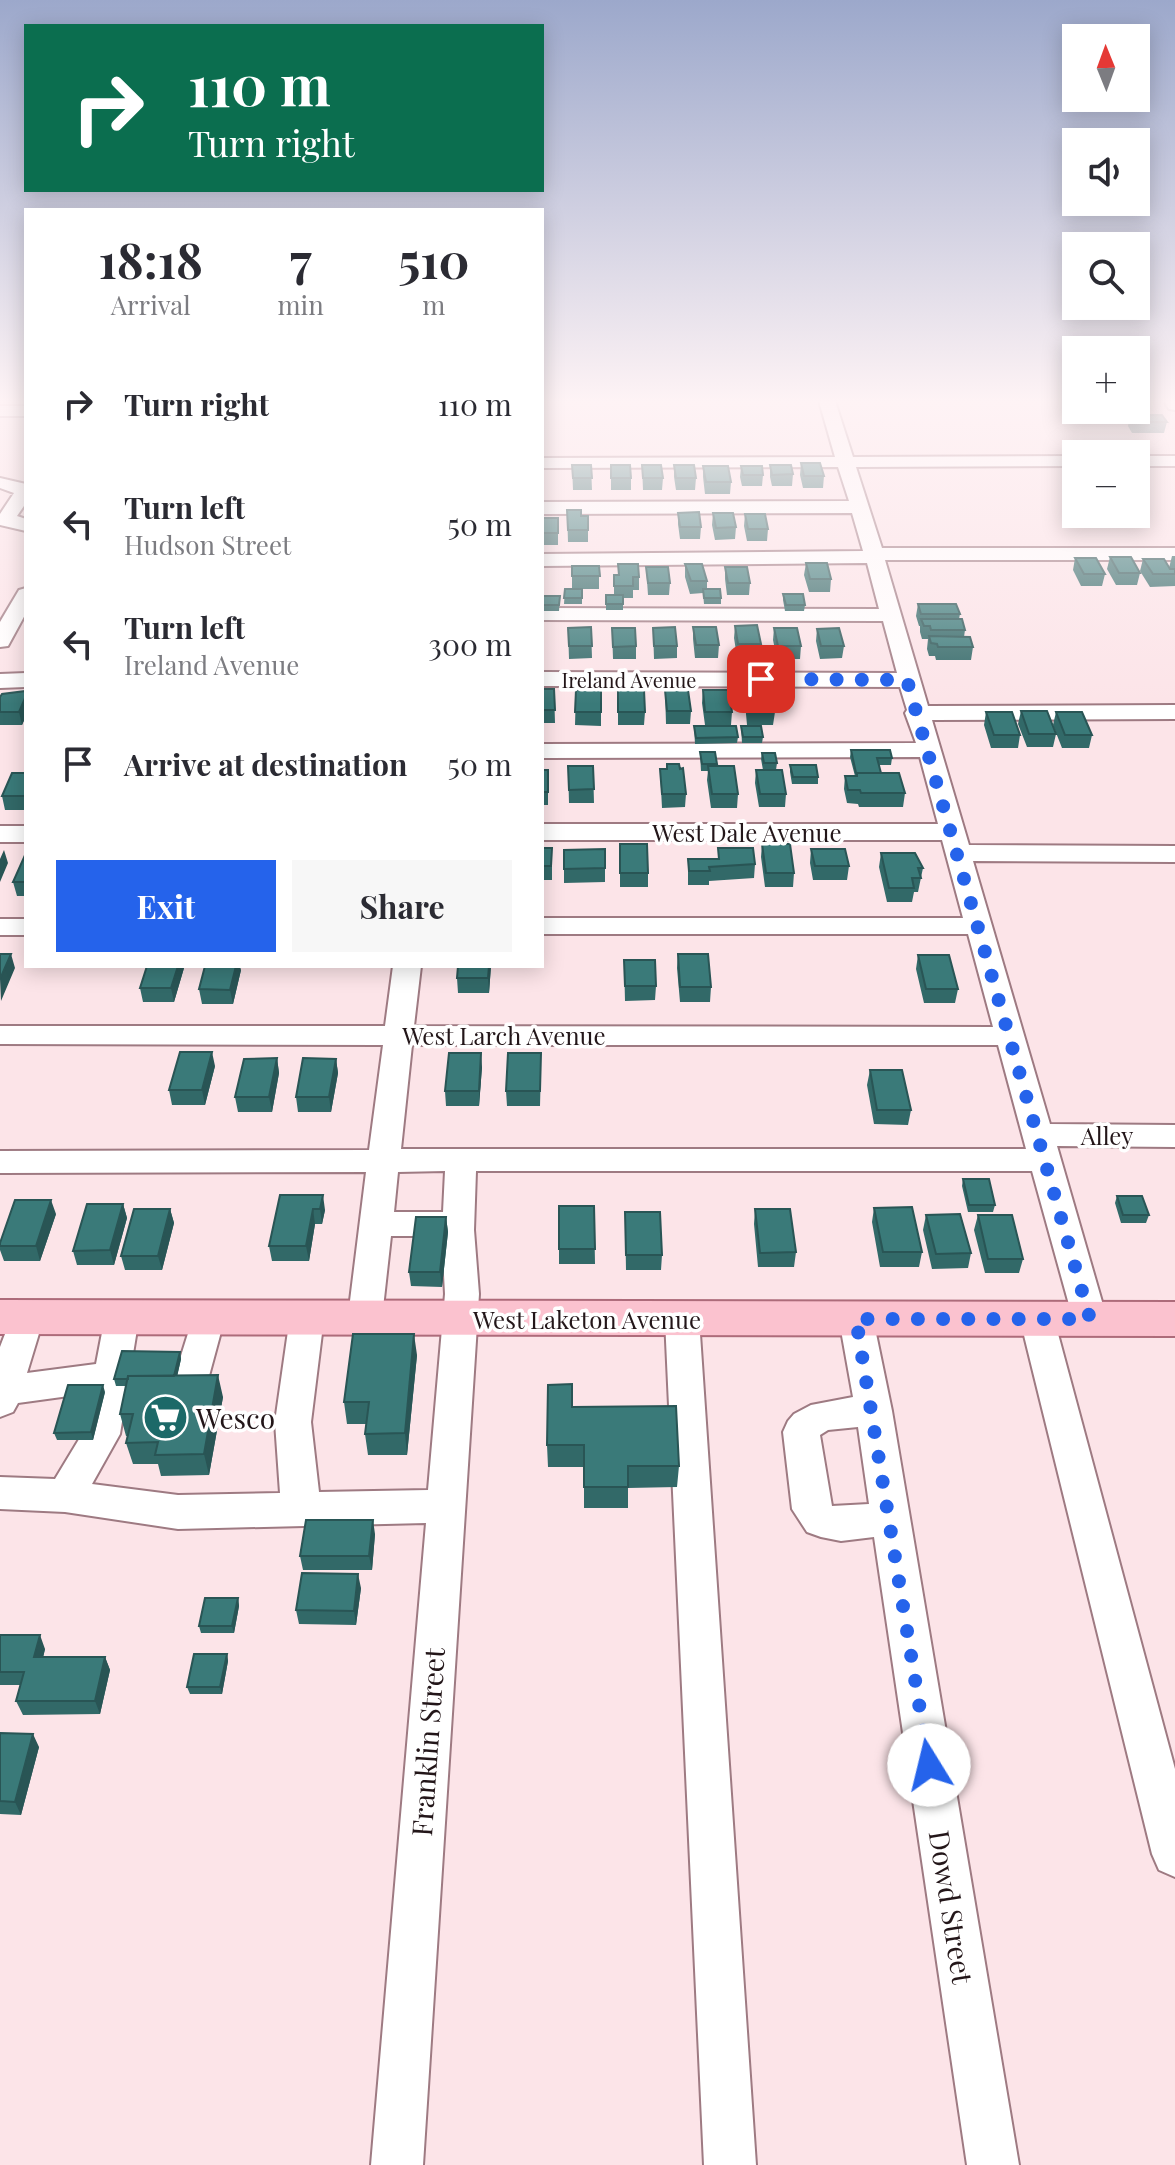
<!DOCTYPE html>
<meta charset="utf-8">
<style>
:root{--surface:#fff;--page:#f7f7f7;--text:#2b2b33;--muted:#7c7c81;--accent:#2563eb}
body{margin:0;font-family:"Playfair Display",serif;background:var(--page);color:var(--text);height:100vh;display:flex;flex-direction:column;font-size:30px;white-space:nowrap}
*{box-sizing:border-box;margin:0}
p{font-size:26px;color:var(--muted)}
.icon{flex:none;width:44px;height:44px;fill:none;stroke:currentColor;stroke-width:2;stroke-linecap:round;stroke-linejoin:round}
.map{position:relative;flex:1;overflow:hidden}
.side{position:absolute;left:24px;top:208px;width:520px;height:760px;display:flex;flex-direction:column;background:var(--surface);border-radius:0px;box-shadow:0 4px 20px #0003}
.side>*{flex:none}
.banner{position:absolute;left:24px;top:24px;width:520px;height:168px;border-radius:0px;box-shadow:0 4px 20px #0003;background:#0b6e4f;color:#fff;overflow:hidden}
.needle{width:52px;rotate:359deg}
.tools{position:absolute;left:1062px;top:24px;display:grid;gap:16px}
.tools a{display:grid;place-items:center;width:88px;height:88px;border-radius:0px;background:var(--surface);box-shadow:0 4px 20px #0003;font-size:40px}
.pin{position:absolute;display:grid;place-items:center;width:68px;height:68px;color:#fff;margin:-34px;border-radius:16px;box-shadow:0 4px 12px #0006}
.me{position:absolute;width:88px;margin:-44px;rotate:351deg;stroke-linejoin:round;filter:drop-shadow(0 0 6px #0008)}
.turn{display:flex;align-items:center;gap:28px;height:168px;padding:0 32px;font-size:36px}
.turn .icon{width:104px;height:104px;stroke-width:2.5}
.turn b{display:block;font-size:56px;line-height:68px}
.eta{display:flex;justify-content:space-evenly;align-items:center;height:136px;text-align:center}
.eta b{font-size:48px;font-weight:700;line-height:56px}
.cta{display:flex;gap:16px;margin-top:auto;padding:16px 32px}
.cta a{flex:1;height:92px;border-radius:0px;background:var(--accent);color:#fff;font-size:32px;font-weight:700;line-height:92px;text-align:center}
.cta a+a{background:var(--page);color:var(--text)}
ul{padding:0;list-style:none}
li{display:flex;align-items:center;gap:24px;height:120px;padding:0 32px}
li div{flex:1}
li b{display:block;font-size:30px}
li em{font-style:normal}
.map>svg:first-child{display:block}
</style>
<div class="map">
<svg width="1175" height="2165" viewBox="0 0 1175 2165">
<rect width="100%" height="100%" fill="#fce4e8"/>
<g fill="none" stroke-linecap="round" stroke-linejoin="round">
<defs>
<path id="minor" d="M819,401H835L853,457L1076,456V466L856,467L882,548H1175V560H885L928,706L1175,705V719L932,720L969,845L1175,846V862L973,861L1050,1124L1175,1125V1147L1057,1146L1107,1319L1102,1328L1090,1332L1078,1328L1073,1319L1032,1171H476L474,1230L479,1294L423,2165H371L426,1523L178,1529L65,1512L0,1509V1477L55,1479L84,1431L91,1393L18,1403L13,1412L0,1417V1347L15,1308L27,1304L39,1308L44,1317L27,1373L96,1364L105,1317L110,1308L122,1304L134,1308L139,1317L120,1434L92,1484L178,1495L280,1493L275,1422L290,1317L295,1308L307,1304L319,1308L324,1317L311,1422L319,1492L428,1490L445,1294L442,1236H391L382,1317L377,1326L365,1330L353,1326L348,1317L366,1172L0,1173V1151L369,1150L383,1045L0,1044V1026H385L393,966H421L414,1026L993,1027L968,934H542V918H963L942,840H542V824H938L920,757L542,758V744L916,743L905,713L907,710L900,687L542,686V672L897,673L883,621L542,620V608L879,609L867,563L542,566V554L863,551L852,513L542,514V502L849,501L838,467L542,468V458L835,457ZM412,1045H998L1026,1149H401ZM445,1171L443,1212H394L398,1172Z
M1164,401H1175V410L1169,409Z
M0,406H26V416H0Z
M1136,456H1175V466H1136Z
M0,478L26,484V503L17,516L26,519V531L0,525V514L14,493L0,488Z
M26,588V613L8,646L0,647V622L19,590Z
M26,673V687L0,688V674Z
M0,826H26V842H0Z
M0,919H26V935H0Z
M208,1304L220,1308L225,1317L206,1387L200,1397C183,1403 168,1408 150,1402L145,1392L150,1382L175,1375L196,1308Z
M682,1306L694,1310L699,1319L756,2165H704L665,1319L670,1310Z
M856,1306L868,1310L873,1319L892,1411L1019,2165H967L874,1537L841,1541L821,1537L807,1532L792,1509L783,1432L788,1421L794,1414L811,1405L853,1397L839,1319L844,1310ZM858,1427L869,1504L832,1506L820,1435L828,1430Z
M1037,1306L1049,1310L1054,1319L1175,1769V1877L1159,1870L1152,1854L1020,1319L1025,1310Z"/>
<path id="major" d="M0,1300L1175,1302V1336L0,1334Z"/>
</defs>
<use href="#minor" stroke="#9e7a82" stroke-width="4"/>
<use href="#major" stroke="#ad6b7a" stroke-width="4"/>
<use href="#minor" fill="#fff" fill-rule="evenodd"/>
<use href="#major" fill="#fbc2cf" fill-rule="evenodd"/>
</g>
<path fill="#326968" d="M1130,415L1167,422L1164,433H1132L1128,426Z
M801,463L824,476L823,488H803L800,475Z
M572,465H591L592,490H573Z
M611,465L631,478V490H611Z
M642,465L663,478L662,490H643Z
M674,465L696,478L695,490H676L674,477Z
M770,465L793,474L792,486H772L770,477Z
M703,466L731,482L730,494H705L703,477Z
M741,466L763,475L762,486H742L740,477Z
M567,510L581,516L588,530V542H568Z
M678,513L701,527L700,539H680L678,524Z
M713,513L736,527L735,539L715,540L712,525Z
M745,514L768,529L767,541H747L744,526Z
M542,518H558V545H542Z
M1172,556H1175V586L1150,587L1140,571L1143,559L1169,568Z
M1110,557L1140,573L1137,585H1116L1107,569Z
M1075,558L1105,574L1102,586H1081L1073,570Z
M806,563L831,579L830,592H809L804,575Z
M618,564L639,577V590H633V598H623V610H606V595H614V575H618Z
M685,564L707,581V589L721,598V604H704L703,593L690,594L685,577Z
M572,566H599V589H572Z
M646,567L670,583L669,595H648Z
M725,567L750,583L749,595H727L725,579Z
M565,589H582V604H564Z
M783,594L805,605L804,611H785L783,600Z
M542,596H560L559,611H542Z
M918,604L960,614L959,619L965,630L964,637L973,647L971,660H936L935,656H929L927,649L928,639H922L920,632V626H919L916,616Z
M735,626L761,644L760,656L737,657L734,638Z
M591,627L592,658L569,659L568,628Z
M693,627L719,645L718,658H695L693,639Z
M612,628L636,646V659H613Z
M653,628L677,646V658L654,659Z
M774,628L801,646L800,659H777L773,640Z
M817,629L844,646L842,658L820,659L816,641Z
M542,689H554L555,723H542Z
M576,690H601V726L575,725Z
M618,690L645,712L644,725H618Z
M665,690L691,711L690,724H666Z
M703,690L732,712L731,725H705L702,703Z
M746,690L775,712L773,725H747L745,703Z
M26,691V716L22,725H0V697Z
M1021,711L1056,734L1053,747H1027L1018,724Z
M986,712L1020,735L1018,748H991L984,725Z
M1056,712L1092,735L1089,748H1062L1053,725Z
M694,726L738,737L737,743L695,744Z
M741,726L763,737L762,743H742Z
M851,750L892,758L891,765H879L881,773L905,793L903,807H859L858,804L847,803L844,789L845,776H855L850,757Z
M700,752L717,764V766L738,794L737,808H711L707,780L708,771H701Z
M762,753L777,763L776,770H763L761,759Z
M790,765L818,777V784H792L790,772Z
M568,766H593L594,803H569Z
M660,769H680L686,794L685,807L662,808Z
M542,770H548V805H542Z
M756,770L786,794L785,807H759L755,783Z
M26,773V810H5L2,796Z
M620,844L648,873V887H620Z
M762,844L794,873L793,887H765L761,857Z
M542,848H552V880H542Z
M718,848L755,864L754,878L709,881V885H688V859H718Z
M605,849V882L564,883V850Z
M811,849L849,866L847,880H813L810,863Z
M26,853V896H17L13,882Z
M881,853L923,868L918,892H914L912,902H887L879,867Z
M678,954L711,987L710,1002H680L677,968Z
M918,955L958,989L955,1003H924L916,969Z
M624,960L656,986L655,1000L625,1001Z
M491,966L489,993H458L457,978Z
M184,968L174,1002H143L140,988Z
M241,970L233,1004H202L199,989Z
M277,1058L279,1073L272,1112H238L235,1097Z
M336,1059L338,1073L331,1112H298L296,1097Z
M215,1066L205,1105H172L169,1090Z
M482,1067L479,1106H446L445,1091Z
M541,1067L540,1106H507L506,1091Z
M870,1070L911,1110L908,1125L874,1124L867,1085Z
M963,1179L995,1205L993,1212H968L962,1186Z
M280,1195L325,1210L322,1224H315L309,1261H272L269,1246Z
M1117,1196L1149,1215L1146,1223H1121L1115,1203Z
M123,1204L127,1218L114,1265H77L73,1251Z
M559,1206H594L595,1264H559Z
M874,1208L922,1252L919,1267H880L872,1222Z
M170,1209L174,1223L162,1270H125L121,1256Z
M755,1209L796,1252L794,1267H758L754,1224Z
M625,1212L662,1255L661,1270H626Z
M56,1214L40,1261H4L0,1250V1243Z
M926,1215L971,1253L968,1268L932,1269L923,1230Z
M978,1215L1023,1259L1019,1273H985L974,1230Z
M446,1217L448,1232L442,1287L411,1286L409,1272Z
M180,1352L181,1359L177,1376L223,1397L209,1475L161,1476L158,1464H133L126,1443L128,1436H126L120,1414L126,1386H116L114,1379Z
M417,1355L407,1455H368L365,1434L366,1424H347L344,1402Z
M105,1392L93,1440H57L54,1433Z
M572,1407L679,1466L677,1487L628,1488V1508H584V1467H548L547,1445Z
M375,1534L372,1570H303L300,1556Z
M361,1588L356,1625L299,1624L296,1610Z
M238,1598L239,1606L234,1633H201L199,1626Z
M0,1635L45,1649L43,1657H105L110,1670L100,1714L23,1715L16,1701L20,1685H0Z
M227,1654L228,1661L222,1694H190L187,1687Z
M0,1733L39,1747L21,1815L0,1814Z"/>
<path fill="#295555" d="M26,696V716L22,725L19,712Z
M4,850L8,863L0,882V859Z
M11,954L15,968L1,1001L0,979Z
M178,966H184V968L174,1002L171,988Z
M236,966H240L241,970L233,1004L230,990Z
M489,966H491L489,993L488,978Z
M212,1052L215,1066L205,1105L202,1090Z
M481,1053L482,1067L479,1106V1091Z
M277,1058L279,1073L272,1112L269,1097Z
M336,1059L338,1073L331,1112L329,1097Z
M323,1195L325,1210L322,1224L320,1209Z
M51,1200L56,1214L40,1261L36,1246Z
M123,1204L127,1218L114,1265L110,1250Z
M170,1209L174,1223L162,1270L158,1256Z
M313,1209L315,1224L309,1261L306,1246Z
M446,1217L448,1232L442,1287L440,1272Z
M414,1334L417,1355L407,1455L405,1433Z
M180,1352L181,1359L175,1386L173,1379Z
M218,1375L223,1397L209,1475L204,1454Z
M103,1385L105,1392L93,1440L91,1432Z
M373,1520L375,1534L372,1570L369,1556Z
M358,1574L361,1588L356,1625L354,1611Z
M238,1598L239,1606L234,1633L232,1626Z
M40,1635L45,1649L40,1671L34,1657Z
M227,1654L228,1661L222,1694L220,1687Z
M105,1657L110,1670L100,1714L95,1701Z
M33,1734L39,1747L21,1815L15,1802Z"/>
<path fill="#3a7a79" stroke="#295555" stroke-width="2" d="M1130,415H1162L1167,422H1135Z
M801,463H820L824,476H804Z
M572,465H591L592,478H573Z
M611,465H630L631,478H611Z
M642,465H661L663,478H643Z
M674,465H694L696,478H676Z
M770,465H791L793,474L772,475Z
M703,466H728L731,482H706Z
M741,466H762L763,475H743Z
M567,510H581V516H588V530H568Z
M699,512L701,527H680L678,513Z
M713,513H733L736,527L716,528Z
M745,514H765L768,529H748Z
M542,518H558V533H542Z
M1110,557H1131L1140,573H1119Z
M1075,558H1096L1105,574H1084Z
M1143,559H1164L1170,569H1175V574H1153Z
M806,563H827L831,579H810Z
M618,564H638L639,577H633V586H614V575H619Z
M685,564H702L707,581H691Z
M572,566H599L600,576H572Z
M646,567H668L670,583H648Z
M725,567H747L750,583H728Z
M565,589H582V598H564Z
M703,589H720L721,598H704Z
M783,594H803L805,605H786Z
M606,595H623V604H606Z
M542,596H560L559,605H542Z
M918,604H956L960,614H921Z
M921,619H962L965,630H931L930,626H924Z
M757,625L761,644H738L735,626Z
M591,627L592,646H569L568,628Z
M675,627L677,646H654L653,628Z
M693,627H716L719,645H696Z
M612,628H635L636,646L613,647Z
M774,628H797L801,646H778Z
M839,628L844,646H821L817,629Z
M929,636L970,637L973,647H938L937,644L931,643Z
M542,689H554L555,710H542Z
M576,690H601V712H575Z
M618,690H644L645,712H618Z
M665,690H688L691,711H667Z
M703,690H729L732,712H705Z
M746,690H771L775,712H748Z
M26,691V696L19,712H0V697L2,694Z
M1021,711H1047L1056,734H1029Z
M986,712H1012L1020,735H994Z
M1056,712H1082L1092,735H1065Z
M694,726H736L738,737L696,738Z
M741,726H761L763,737H743Z
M851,750H890L892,758H877L881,773H856Z
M700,752H715L717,764H702Z
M762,753H775L777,763H764Z
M667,764H679L680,769L683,768L686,794H662L660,769H667Z
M790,765H816L818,777H793Z
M568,766H593L594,789L569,790Z
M708,766H734L738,794H712Z
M542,770H548V792H542Z
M756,770H782L786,794H760Z
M12,773H26V796H2Z
M857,773H899L905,793H861L860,790H848L845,776H857Z
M620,844H647L648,873H620Z
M762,844H790L794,873H766Z
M542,848H552L551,866H542Z
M718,848H753L755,864L709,867L710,871H689L688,859H719Z
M605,849V868L564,869V850Z
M811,849H845L849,866H815Z
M26,853V882H13Z
M881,853H915L923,868H918L921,878H912L914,888H889Z
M0,954H11L0,979Z
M678,954H708L711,987H680Z
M918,955H949L958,989H926Z
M624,960H655L656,986H625Z
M147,966H178L171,988H140Z
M205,966H236L230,990L199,989Z
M458,966H489L488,978H457Z
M180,1052H212L202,1090H169Z
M449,1053H481L479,1091H445Z
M508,1053H541L540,1091H506Z
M277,1058L269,1097H235L244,1059Z
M303,1058L336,1059L329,1097H296Z
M870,1070H902L911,1110H877Z
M963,1179H989L995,1205H969Z
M280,1195H323L320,1209H313L306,1246H269Z
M1117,1196H1142L1149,1215H1123Z
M15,1200H51L36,1246H0V1243Z
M87,1204H123L110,1250L73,1251Z
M559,1206H594L595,1249H559Z
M912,1207L922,1252H883L874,1208Z
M134,1209H170L158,1256H121Z
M755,1209H790L796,1252L760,1253Z
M625,1212H660L662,1255H626Z
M960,1214L971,1253L936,1254L926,1215Z
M978,1215H1012L1023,1259H988Z
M416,1217H446L440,1272H409Z
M353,1334H414L405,1433L365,1434L369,1402H344Z
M122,1351L180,1352L174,1376H128V1379H114Z
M218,1375L204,1454L155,1455L158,1442L126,1443L133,1414H120L128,1376Z
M572,1384V1407L676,1406L679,1466H628V1487H584V1445H547L548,1385Z
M68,1385H103L91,1432L54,1433Z
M306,1520H373L369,1556H300Z
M302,1573L358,1574L354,1611L296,1610Z
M205,1598H238L232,1626H199Z
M0,1635H40L34,1657H105L95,1701H16L24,1672H0Z
M194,1654H227L220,1687H187Z
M0,1733L33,1734L15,1802L0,1801Z"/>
<linearGradient id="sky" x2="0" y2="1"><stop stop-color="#9ca8cb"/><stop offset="0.57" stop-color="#fef3f5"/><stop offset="1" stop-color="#fef3f5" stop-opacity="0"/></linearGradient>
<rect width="1175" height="704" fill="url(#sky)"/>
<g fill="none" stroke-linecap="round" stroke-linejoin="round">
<path stroke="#2563eb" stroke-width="14" stroke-dasharray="0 25.2" d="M761,679L907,680L1090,1319H856L929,1765"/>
</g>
<defs>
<symbol id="supermarket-disc" viewBox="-11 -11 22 22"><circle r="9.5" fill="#1c6968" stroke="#fff"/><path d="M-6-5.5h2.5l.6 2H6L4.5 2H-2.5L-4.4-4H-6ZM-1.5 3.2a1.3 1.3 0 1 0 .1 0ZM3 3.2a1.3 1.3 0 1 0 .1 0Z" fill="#fff"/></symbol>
</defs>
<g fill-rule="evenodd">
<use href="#supermarket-disc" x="140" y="1392" width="51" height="51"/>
</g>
<g text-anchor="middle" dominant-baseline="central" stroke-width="7" stroke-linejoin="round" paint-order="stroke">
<g font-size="20" fill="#231619" stroke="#fff">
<text x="629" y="679">Ireland Avenue</text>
</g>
<g font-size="24" fill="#231619" stroke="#fff">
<text x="747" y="832">West Dale Avenue</text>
<text x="504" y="1035">West Larch Avenue</text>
<text x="1107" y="1135">Alley</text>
<text x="587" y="1319">West Laketon Avenue</text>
</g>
<g font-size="28" fill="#231619" stroke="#fff" text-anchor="start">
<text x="196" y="1417">Wesco</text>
</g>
<g font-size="28" fill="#231619" stroke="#fff">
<text transform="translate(427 1742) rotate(-86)">Franklin Street</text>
<text transform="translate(952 1907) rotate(81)">Dowd Street</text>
</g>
</g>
</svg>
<div class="tools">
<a><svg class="needle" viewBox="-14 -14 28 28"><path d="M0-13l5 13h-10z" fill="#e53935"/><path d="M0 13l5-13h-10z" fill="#7c7c81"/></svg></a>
<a><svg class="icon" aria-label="sound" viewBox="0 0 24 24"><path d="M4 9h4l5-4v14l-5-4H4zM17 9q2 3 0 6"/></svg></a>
<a><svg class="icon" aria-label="search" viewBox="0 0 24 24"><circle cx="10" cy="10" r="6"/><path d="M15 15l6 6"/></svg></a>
<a>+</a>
<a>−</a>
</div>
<div class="pin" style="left:761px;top:679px;background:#d93025"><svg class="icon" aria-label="arrive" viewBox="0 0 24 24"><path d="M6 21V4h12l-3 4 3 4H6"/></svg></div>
<svg class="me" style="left:929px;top:1765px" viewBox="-20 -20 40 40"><circle r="19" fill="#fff"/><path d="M0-13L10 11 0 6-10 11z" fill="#2563eb"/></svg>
<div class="banner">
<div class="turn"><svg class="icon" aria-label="right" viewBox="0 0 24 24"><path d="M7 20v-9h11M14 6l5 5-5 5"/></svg><div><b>110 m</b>Turn right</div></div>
</div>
<section class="side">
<div class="eta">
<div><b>18:18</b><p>Arrival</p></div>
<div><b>7</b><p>min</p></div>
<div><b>510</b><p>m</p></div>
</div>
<ul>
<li><svg class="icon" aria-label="right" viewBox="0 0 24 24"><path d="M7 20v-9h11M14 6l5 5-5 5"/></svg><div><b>Turn right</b></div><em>110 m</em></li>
<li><svg class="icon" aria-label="left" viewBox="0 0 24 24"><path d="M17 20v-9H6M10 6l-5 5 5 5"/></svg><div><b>Turn left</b><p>Hudson Street</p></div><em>50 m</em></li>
<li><svg class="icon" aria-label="left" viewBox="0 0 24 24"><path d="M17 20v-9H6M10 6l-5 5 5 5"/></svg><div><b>Turn left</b><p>Ireland Avenue</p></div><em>300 m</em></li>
<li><svg class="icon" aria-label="arrive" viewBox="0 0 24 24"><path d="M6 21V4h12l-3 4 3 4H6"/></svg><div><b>Arrive at destination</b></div><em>50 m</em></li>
</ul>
<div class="cta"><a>Exit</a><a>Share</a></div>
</section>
</div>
